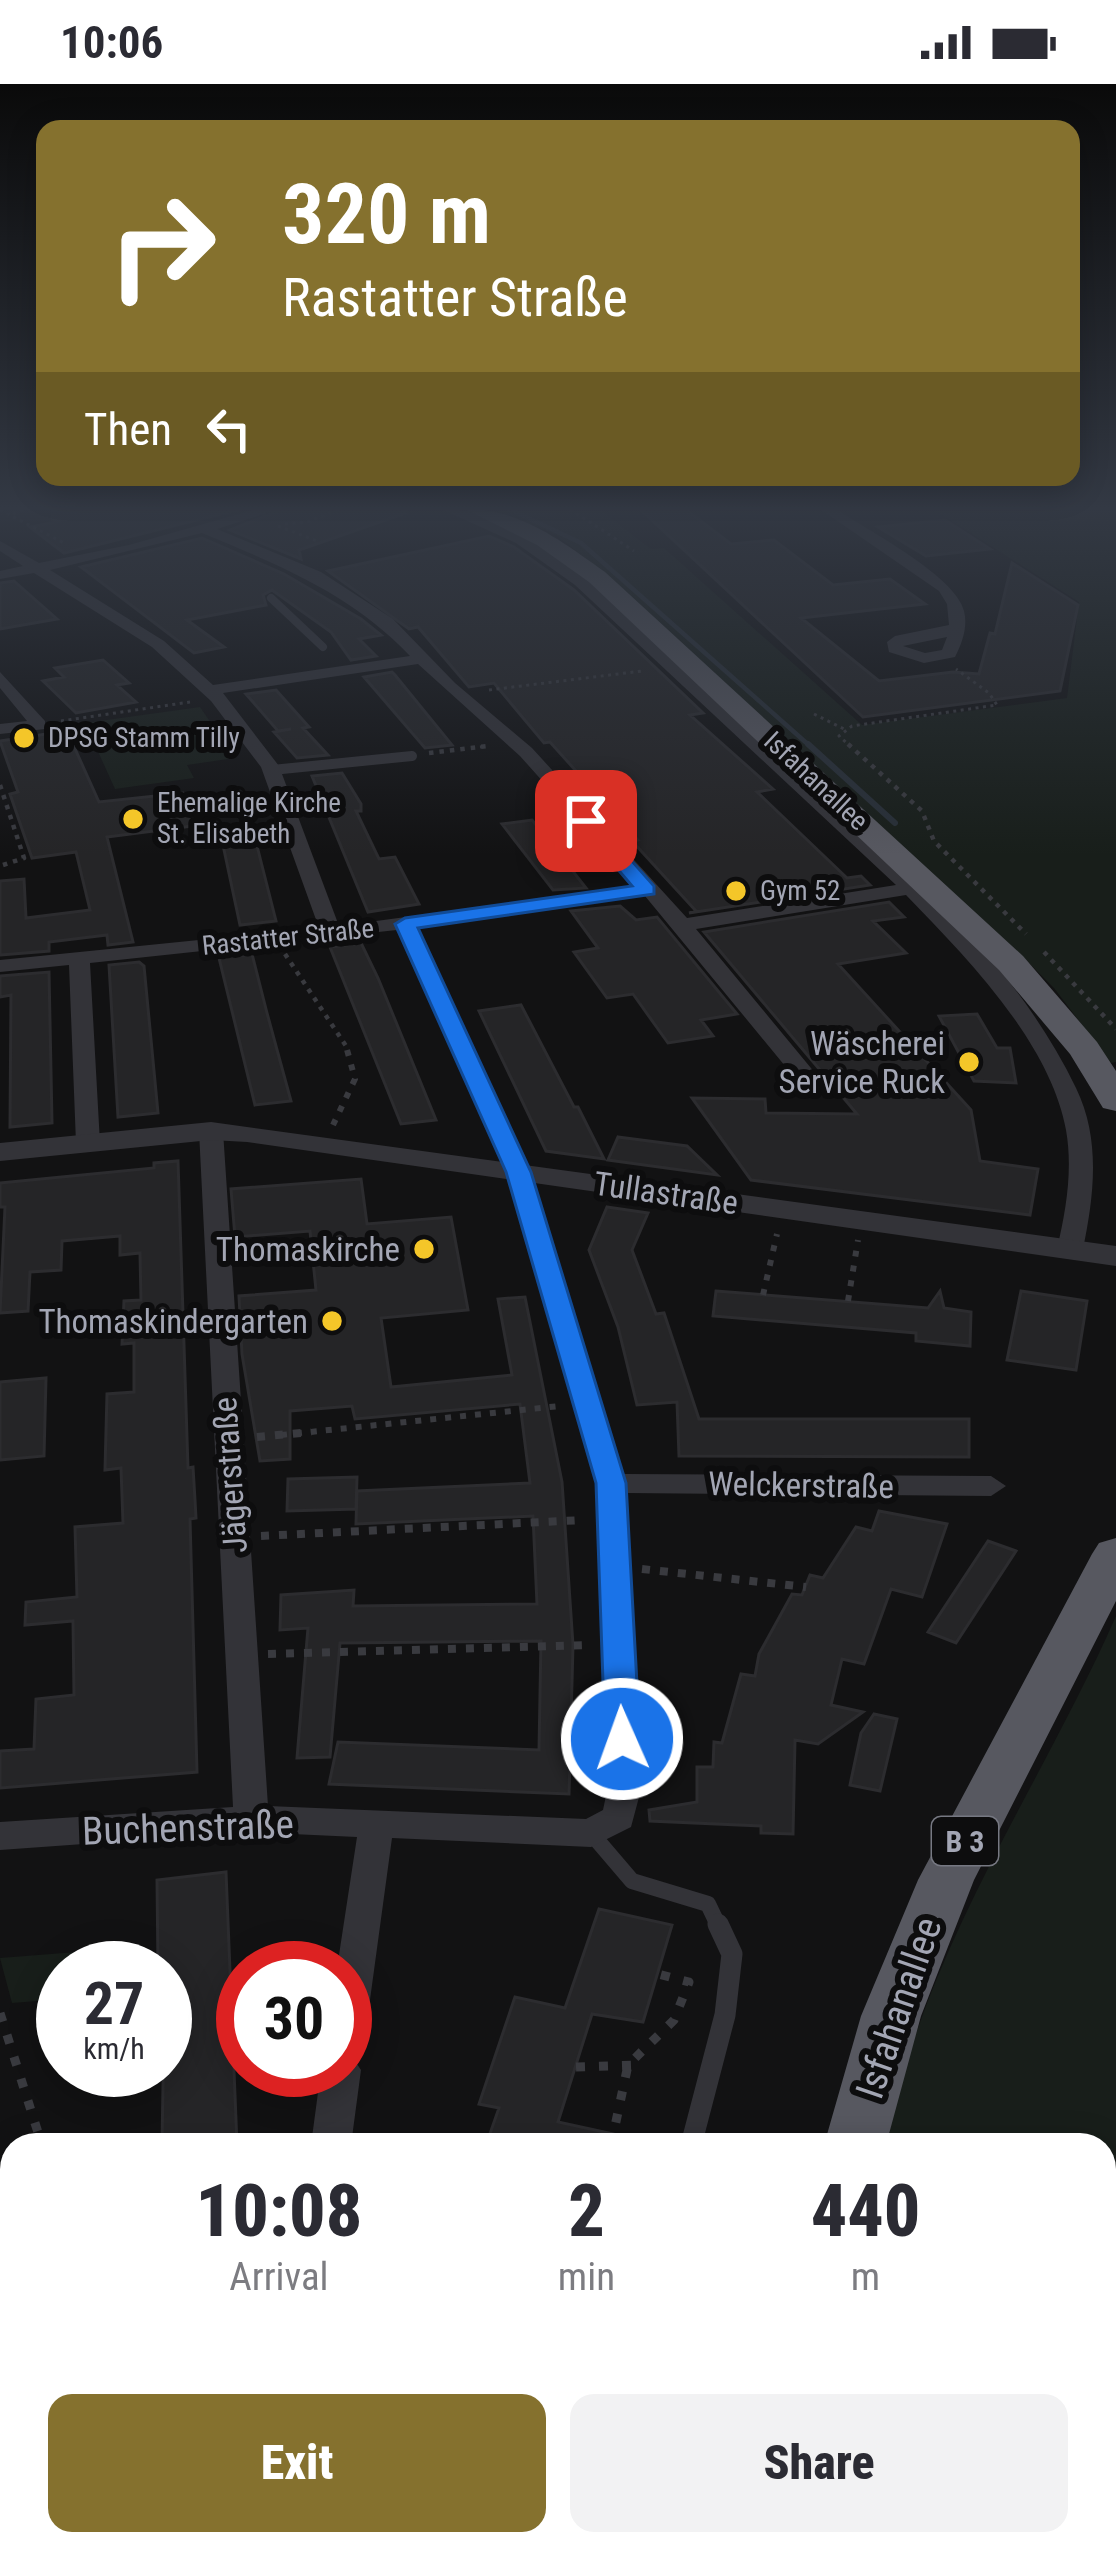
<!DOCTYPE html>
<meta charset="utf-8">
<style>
:root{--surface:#fff;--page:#f2f2f3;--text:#2b2b33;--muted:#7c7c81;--accent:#85712e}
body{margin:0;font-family:"Roboto Condensed",sans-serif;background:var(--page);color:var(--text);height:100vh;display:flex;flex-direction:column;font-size:45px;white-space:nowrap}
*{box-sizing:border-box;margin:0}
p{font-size:39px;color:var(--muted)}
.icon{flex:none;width:66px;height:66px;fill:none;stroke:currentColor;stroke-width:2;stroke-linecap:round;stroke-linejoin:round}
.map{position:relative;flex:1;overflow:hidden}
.side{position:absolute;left:0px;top:2049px;width:1116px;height:423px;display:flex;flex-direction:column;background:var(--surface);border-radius:36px 36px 0 0;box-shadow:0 6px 30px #0003}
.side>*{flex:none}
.hud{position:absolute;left:36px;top:36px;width:1044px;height:366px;border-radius:24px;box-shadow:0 6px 30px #0003;background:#85712e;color:#fff;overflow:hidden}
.speed{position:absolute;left:36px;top:1857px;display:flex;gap:24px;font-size:60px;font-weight:700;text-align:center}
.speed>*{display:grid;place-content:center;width:156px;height:156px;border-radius:50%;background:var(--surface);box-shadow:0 6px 30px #0003;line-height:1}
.speed small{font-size:30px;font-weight:400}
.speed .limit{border:18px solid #d22;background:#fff;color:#111}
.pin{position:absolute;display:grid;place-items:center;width:102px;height:102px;color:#fff;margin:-51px;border-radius:24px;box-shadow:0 6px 18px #0006}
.me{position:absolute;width:132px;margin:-66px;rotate:358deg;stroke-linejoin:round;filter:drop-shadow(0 0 9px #0008)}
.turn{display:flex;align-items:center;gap:42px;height:252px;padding:0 48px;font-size:54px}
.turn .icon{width:156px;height:156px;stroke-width:2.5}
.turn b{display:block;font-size:84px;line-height:102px}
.then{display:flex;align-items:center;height:114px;padding:0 48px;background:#0003;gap:24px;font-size:45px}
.eta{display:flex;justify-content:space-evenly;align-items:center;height:204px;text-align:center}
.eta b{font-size:72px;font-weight:800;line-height:84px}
.cta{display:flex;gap:24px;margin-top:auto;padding:24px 48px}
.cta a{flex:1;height:138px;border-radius:24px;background:var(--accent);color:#fff;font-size:48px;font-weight:800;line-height:138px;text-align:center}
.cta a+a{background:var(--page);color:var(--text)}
.status{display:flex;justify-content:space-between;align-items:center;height:84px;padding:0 60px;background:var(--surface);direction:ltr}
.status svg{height:33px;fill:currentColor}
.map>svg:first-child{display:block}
</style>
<div class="status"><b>10:06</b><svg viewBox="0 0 49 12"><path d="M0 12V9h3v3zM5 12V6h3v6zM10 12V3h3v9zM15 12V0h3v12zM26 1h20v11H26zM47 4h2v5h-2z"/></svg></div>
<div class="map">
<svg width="1116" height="2470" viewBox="0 0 1116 2470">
<rect width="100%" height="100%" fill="#121213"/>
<path fill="#181e1a" d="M495,425H599L651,465L664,464L862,641L1067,614L1079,518L933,425H1116V978L1111,979L1054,904L1025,875L593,480L556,451Z
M200,623L235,674L187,681L194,694L115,705L85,639Z
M1116,1532V2470H851L850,2460H1104V2061H887C920,1870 1039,1707 1116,1532Z
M102,1866L100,1884H63V1915L12,1919L0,1874Z"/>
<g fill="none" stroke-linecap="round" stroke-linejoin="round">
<path stroke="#282f37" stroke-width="4.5" d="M509,425L581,459L811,663"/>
<path stroke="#282f37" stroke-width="6" d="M808,660L895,739"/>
</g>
<path fill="#252527" stroke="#2c2c2f" stroke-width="3" d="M53,425H241L64,469L30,443L61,437L52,435Z
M283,425H405L406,429L299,466L301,475L230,446Z
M640,425H685L731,460L774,456L833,501L890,495L925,520L801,534L879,597L953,588L979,590L990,549L995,550L1012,479L1078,521L1060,607L863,633Z
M945,436L990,465L926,472L878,443Z
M489,452L514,463L574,506L703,629L690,631L773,705L757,708L847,794L861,792L870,801L689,829L696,827L632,757L638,756L550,658L544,659L494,599L469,603L418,543L409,545L328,487Z
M202,454L284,490L361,535L381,551L359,555L376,572L351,576L331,548L272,506L263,511L266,521L187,536L224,563L194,569L81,483Z
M14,497L57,535L0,545V499Z
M103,576L129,599L117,601L136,618L76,629L43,597L64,593L55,584Z
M392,588L395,591L452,661L425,664L364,593Z
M276,606L309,643L303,644L328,671L297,674L274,648L291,645L278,647L246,610Z
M67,647L99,718L183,709L200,741L107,753L133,858L108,861L107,851L49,858V867L0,871V797L24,795L26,834L90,826L76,768L32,774L10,710L18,708L0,657Z
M342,689L361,720V727H356L379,775L395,773L419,820L368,828L312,692Z
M532,736L575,790L586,804L553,806L502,740Z
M256,758L276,837L240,841L223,761Z
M889,818L904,833L873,837L906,869L838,880L971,1026L980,1077L1038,1085L1030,1131L751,1096L692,1014L765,1015L766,1029L857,1030L704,848Z
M620,822L636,836L657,833L737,930L701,936L713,952L668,959L633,910L607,914L574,868L598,864L571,827Z
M361,859L378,894L436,1036L401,1040L330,863Z
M252,870L267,929L291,1017L255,1021L219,874Z
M139,878L144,882L158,1029L118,1033L109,881Z
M49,888L52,1039L10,1043L11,911L0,913V892Z
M521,921L574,1023H578L604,1075L546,1067L479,927Z
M977,930L997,964H1010L1016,999L974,997L939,932Z
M618,1053L687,1062L717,1091L608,1076Z
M178,1077L188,1384L193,1383L195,1416L196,1434L190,1435L197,1688L0,1704V1667L34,1665L36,1615L74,1611L73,1537L25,1541L26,1518L77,1513L75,1443L123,1439L121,1384L105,1386L107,1310L134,1308V1259L122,1260L124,1217L141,1216L140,1169L120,1171V1152L62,1157L61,1186L30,1188L28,1227L0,1229L5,1123H0V1099L154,1084V1079Z
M361,1095L367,1140L451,1133L468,1226L381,1234L391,1303L512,1291L498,1215L525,1213L562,1398L573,1561L569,1710L329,1700L338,1658L539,1666L541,1557L340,1559L330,1673L297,1674L308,1544L280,1546L281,1511L354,1506L353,1522L537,1520L533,1432L356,1440L357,1407L530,1399L520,1320L355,1335L352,1322L290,1327V1375L260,1377L242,1270L239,1212L316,1206L310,1147L235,1153L231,1105Z
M607,1123L648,1129L632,1166L656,1230L664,1229L699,1335H969V1373L679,1372L677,1318L637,1321L618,1243L589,1166Z
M716,1207L928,1224L940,1207L944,1224L971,1228L970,1262L916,1257V1249L713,1232Z
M1021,1207L1087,1217L1076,1286L1007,1276Z
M46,1294L44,1372L0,1376V1298Z
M357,1393L356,1425L287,1427L288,1395Z
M879,1427L947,1440L922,1513L891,1505L864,1580L842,1575L831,1621L863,1628L818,1660L795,1656L793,1750L761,1749V1742L650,1737L649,1726L697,1718V1683H713L714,1658L722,1659L741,1590L755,1592L759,1570L792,1510L802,1511L810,1491L823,1494L856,1443L872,1447Z
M988,1457L1016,1467L956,1559L928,1548Z
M874,1630L897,1635L880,1707L850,1701L861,1649Z
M226,1788L237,2061H162L165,1884H158L157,1796Z
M599,1825L672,1841L643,1938L592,1930L558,2038L613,2050L612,2061H486L499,2024L479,2020L515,1913L565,1924Z"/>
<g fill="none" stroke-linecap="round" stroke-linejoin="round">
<path stroke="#393a3f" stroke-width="3" stroke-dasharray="3 4.5" stroke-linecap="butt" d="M570,425L634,467
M0,426L64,459
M13,430L28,425
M285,440L307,438L341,425
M278,442L317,457
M489,606L642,587
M814,630L844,645
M61,637L190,618
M480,663L487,662
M851,663L839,652L852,642L997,621L989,609L956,585"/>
<path stroke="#393a3f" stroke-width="4.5" stroke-dasharray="4.5 6" stroke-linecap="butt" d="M848,660L922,727L934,757L1026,850
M429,669L487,662
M0,701L24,774L0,782
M1044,868L1116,945
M285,870L348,965"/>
<path stroke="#393a3f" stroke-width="6" stroke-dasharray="6 9" stroke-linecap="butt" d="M333,1041L355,995L346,962
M763,1211L777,1150
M848,1217L858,1156
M281,1351L560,1322"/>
<path stroke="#393a3f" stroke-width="8" stroke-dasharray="8 10" stroke-linecap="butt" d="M257,1353L311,1348
M261,1452L583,1436
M642,1485L806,1503
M268,1570L591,1561"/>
<path stroke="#393a3f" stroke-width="9" stroke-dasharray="9 14" stroke-linecap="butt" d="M0,1929L42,2061
M576,1983L639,1981
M611,2061L628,1981L674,1936L689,1898L658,1890"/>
<path stroke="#333338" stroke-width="8" d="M271,514L323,563"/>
<path stroke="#333338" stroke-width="10" d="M272,686L412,672"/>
<path stroke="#333338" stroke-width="16" d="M591,1749L632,1797L708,1820L719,1843"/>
<path stroke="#333338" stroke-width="21" d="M691,2061L725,1931L732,1870L718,1840
M630,2470L631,2460"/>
<path fill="#333338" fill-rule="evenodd" d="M257,425H279L217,445L321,488L393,535L455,599L532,664L687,834L896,801L575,501L516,459L441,425C539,423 657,563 726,625C850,739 1001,848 1076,1004C1101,1055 1094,1112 1083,1165L1070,1173L1061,1170L1057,1165C1066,1126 1073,1086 1066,1046C1050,958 966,873 906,811L696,845L820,995L824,1000L820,1005H804L645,812L417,843L530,1088L623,1390L991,1392L1006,1402L991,1412L626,1409L642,1702L631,1743L591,1763L392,1754L364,1960L353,1974L361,1986L351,2061H311L321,1986H345V1884H337L357,1753L251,1748L0,1766V1738L233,1723L199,1047L211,1040L223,1047L268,1722L586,1735L603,1726L608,1702L596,1399L506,1088L397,846L90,879L100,1059L88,1066L76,1059L69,881L0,888V876L319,844L261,683L211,617L152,563L34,489L0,495V487L23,482L0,467V457L39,479L129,461ZM202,449C279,481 352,510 410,572L213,601L164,557L50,486ZM418,580L520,672L636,802L339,842L279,682L223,609Z
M820,425H836C867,446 956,492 964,527C968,543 962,559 955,573L924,579L889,568L887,558L895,552L949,541L947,520L939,507ZM947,553L942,566L925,569L903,562Z
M0,588L45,637V645L0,650V640L27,637L0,604Z"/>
<path fill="#333338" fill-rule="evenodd" d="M211,1038L1116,1162V1182L247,1058L211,1056L0,1077V1059Z"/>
<path fill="#575860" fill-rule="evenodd" d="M465,425C519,424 563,458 605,488L1023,872L1097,958L1116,987V1027L1103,1024L1070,970L999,886L589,498L537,461Z
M1116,1454V1517L974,1796L921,1932L886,2061H824L861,1932L918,1796L1092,1470L1099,1459Z
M777,2460H849L850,2470H776Z"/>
</g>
<linearGradient id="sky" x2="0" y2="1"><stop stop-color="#0a0a0a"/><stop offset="0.55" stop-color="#333944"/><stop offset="1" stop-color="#333944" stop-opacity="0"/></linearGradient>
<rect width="1116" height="771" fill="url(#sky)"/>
<path fill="#1a73e8" stroke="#114b97" stroke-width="3" d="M580,733H593L654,802V810L418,844L531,1088L626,1399L640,1655L635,1664L622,1667L610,1664L605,1655L596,1399L506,1088L395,840L405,834L632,802L580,741Z"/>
<g fill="#f4c629" stroke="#0d0d0e" stroke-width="4.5">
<circle cx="24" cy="654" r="12"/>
<circle cx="133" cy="735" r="12"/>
<circle cx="736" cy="807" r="12"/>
<circle cx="969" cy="978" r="12"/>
<circle cx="424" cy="1165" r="12"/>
<circle cx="332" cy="1237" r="12"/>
</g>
<g text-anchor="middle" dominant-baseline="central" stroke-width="12" stroke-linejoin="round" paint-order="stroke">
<g font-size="27" fill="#a3a6b4" stroke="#0d0d0e" text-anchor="start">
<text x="48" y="654">DPSG Stamm Tilly</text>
<text x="157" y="719">Ehemalige Kirche<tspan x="157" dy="31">St. Elisabeth</tspan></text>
<text x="760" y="807">Gym 52</text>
</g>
<g font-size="27" fill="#a3a6b4" stroke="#0d0d0e">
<text transform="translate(816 697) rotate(43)">Isfahanallee</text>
<text transform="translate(288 853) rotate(-6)">Rastatter Straße</text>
</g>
<rect fill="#0d0d0e" stroke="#767882" stroke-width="3" x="932" y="1733" width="66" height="48" rx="9"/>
<g font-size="30" font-weight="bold" fill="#a3a6b4">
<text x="965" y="1757">B 3</text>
</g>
<g font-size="33" fill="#a3a6b4" stroke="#0d0d0e" text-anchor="end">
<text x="945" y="959">Wäscherei<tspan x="945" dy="38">Service Ruck</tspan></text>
<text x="400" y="1165">Thomaskirche</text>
<text x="308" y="1237">Thomaskindergarten</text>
</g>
<g font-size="33" fill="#a3a6b4" stroke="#0d0d0e">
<text transform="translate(666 1109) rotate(8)">Tullastraße</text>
<text transform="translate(230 1391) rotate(-94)">Jägerstraße</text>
<text transform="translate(801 1401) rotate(1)">Welckerstraße</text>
</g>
<g font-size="39" fill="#a3a6b4" stroke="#0d0d0e">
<text transform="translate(188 1744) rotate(-2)">Buchenstraße</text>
<text transform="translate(899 1924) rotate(-71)">Isfahanallee</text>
</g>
</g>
</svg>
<div class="speed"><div>27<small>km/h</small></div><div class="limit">30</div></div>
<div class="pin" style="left:586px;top:737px;background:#d93025"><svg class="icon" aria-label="arrive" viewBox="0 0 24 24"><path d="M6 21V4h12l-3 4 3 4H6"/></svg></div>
<svg class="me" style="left:622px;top:1655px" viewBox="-20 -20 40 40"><circle r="17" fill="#1a73e8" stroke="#fff" stroke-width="3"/><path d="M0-11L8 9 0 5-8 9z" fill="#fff"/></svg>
<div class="hud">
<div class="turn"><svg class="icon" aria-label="right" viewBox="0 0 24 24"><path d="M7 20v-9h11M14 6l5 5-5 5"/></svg><div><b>320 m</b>Rastatter Straße</div></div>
<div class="then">Then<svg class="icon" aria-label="left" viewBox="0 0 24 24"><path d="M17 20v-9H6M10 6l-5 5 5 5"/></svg></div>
</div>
<section class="side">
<div class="eta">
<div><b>10:08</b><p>Arrival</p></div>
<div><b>2</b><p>min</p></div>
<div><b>440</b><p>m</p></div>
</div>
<div class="cta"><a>Exit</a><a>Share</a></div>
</section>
</div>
